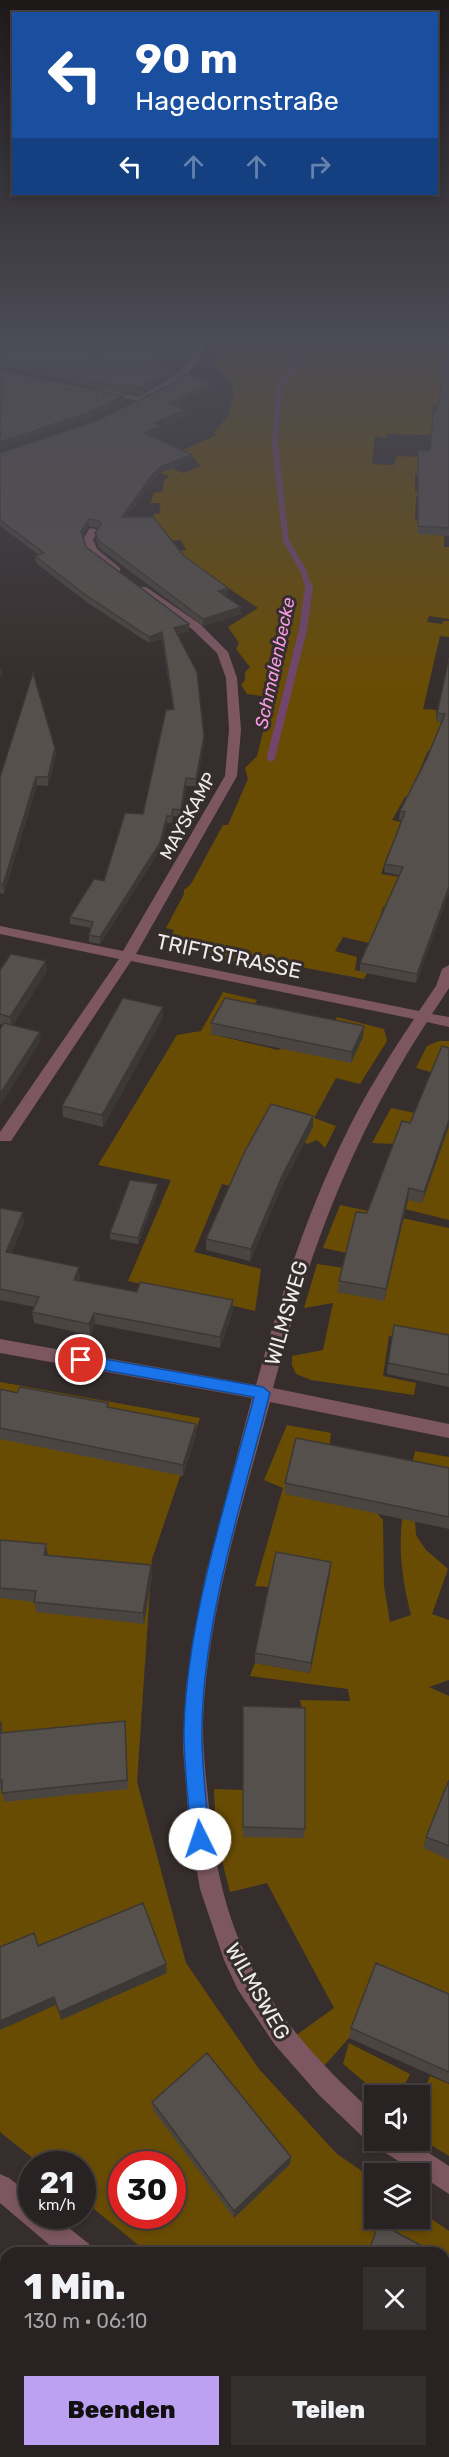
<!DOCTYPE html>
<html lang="de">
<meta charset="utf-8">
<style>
:root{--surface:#282222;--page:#342f2f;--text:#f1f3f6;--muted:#a5a4a5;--line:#443f40;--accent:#bca0f2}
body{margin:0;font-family:Rubik,sans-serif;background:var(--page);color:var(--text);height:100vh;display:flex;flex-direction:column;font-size:22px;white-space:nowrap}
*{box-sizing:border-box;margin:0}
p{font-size:20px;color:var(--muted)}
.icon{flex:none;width:33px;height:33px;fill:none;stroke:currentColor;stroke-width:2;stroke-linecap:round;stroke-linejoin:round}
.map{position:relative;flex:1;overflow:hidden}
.side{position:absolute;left:0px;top:2247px;width:450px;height:210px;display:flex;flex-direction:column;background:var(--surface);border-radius:18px 18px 0 0;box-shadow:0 3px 9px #0003,0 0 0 2px var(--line)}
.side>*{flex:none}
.guide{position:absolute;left:12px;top:12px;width:426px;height:183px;border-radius:0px;box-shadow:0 3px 9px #0003,0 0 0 2px var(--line);background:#1a4fa0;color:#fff;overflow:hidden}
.buttons{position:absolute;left:364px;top:2085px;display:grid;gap:12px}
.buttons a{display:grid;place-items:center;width:66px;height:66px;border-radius:0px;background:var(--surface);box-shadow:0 3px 9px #0003,0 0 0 2px var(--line);font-size:30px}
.speed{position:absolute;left:18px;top:2151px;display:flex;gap:12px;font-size:30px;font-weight:700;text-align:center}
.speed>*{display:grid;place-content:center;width:78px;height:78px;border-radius:50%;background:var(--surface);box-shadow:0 3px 9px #0003,0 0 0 2px var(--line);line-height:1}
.speed small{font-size:15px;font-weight:400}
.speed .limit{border:9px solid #d22;background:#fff;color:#111}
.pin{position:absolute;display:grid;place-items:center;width:51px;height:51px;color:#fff;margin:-26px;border:3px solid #fff;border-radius:50%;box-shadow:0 2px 6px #0007}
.me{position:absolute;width:66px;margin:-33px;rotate:356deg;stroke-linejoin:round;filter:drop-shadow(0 0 4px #0008)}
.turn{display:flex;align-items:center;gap:21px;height:126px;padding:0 24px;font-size:27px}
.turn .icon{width:78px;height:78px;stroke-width:2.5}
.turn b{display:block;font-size:42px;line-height:51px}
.lanes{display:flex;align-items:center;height:57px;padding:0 24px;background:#0003;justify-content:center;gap:30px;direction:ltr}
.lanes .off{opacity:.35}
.round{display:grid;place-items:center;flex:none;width:63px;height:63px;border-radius:0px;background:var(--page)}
.head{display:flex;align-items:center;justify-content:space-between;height:102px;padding:0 24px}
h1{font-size:36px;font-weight:800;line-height:45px}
.button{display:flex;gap:12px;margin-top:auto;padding:12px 24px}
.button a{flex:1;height:69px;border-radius:0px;background:var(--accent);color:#111;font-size:24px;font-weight:800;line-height:69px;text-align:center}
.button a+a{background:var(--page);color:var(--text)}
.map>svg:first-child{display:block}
</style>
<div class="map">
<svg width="449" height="2457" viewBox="0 0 449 2457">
<rect width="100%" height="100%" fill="#362e2d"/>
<path fill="#694c04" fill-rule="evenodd" d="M214,342L260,346L271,342H316L419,351L425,346L449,343L444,362L442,405H433L432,425L448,436L387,434L386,439L375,436L372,464L394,465L397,456L433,457L427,474H415V491L427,493L425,496H416L415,519L423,521L444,535V547H449V619L429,616L427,622L442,624L443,621H449V637L440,636L423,709L436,710V721L449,723V754L428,751L418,774L439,777L429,801L405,797L392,820L424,827L411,855L388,853L381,874L412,879L398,909L383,907L378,924L393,956L364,951L369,943L343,937L335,951L357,957L355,970L367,973L364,979L249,957C237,965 224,962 212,957L209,949L169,941L174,930L166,928L184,894V890L191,884L223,825H228L248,779L245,768L257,756L265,724L262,696L247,694L241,685L245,680V672L250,667L236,649L239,643L228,627L258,608L175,552L186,550L181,540L168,541L163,529L152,530L154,514L161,513L159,503H150L154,493L162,492L164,481L169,476L147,469L159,464L183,473L200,466L195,459L178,452L217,435L213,433L229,415L234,390L214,360L219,355L213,347Z
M223,992L257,1000L249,1014L211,1034L278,1050L331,1030L337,1017L384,1029L387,1041L360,1084L336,1078L314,1118L336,1126L325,1148L317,1140L307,1144L305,1142L273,1196L222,1184L194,1252L261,1269L255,1311L128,1281L171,1180L98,1165L177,1035L201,1031Z
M439,1041H449V1060L434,1073L416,1068L427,1046Z
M391,1108L449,1120V1220L397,1207L396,1144L372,1143Z
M340,1205L449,1228V1345L389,1336L383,1376L416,1383L414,1395L311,1380L296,1374L292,1365V1356L323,1350L333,1303L304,1308L317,1264L344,1268L338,1292L385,1300L348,1253L323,1248Z
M0,1382L200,1418L152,1559L137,1782L186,1963L259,2069L337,2154L375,2180V2218H420V2211L449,2231V2307L444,2320V2253H148L83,2200L82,2164H40L0,2132ZM122,2164H172V2216H122Z
M287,1425L331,1433L328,1456L383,1520L384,1586L390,1622L411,1615C394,1548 400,1516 415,1451L449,1457V1473L415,1521L416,1535L426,1550L448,1569L432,1614L449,1620V1680L429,1687L449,1696V1790L445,1789L424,1845L449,1856V2006L349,2038L323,2067L295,2036L334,2008L267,1883L230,1892L216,1837L214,1789L243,1790L304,1718L300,1700L350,1701L348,1689L250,1676L255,1663L310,1673L330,1573L271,1587L255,1586L283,1488L264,1480Z
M349,2043L410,2074L400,2095H380L343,2064Z
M430,2076L449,2084V2156L420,2138V2102Z"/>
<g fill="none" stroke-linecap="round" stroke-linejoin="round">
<path stroke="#72466c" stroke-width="6" d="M309,588L303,570L286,541L275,445L279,387L295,365L301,349L311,342"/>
<path stroke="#72466c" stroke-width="8" d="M271,757L303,630L309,587"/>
<path fill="#7c5761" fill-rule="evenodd" d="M198,342H206C193,380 174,383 143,402L99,392L103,389L139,397C167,379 185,377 198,342Z
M90,528L99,530L93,539L97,549L120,568V572H112L88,552L83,539Z
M138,587H146L200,624L228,652L237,678L241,730L237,776L136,954L419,1011L436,986L442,969L449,965V988L432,1014L449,1017V1027L427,1022C349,1142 310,1251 273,1388L449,1424V1438L270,1402C242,1507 206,1616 203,1726C203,1756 207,1787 210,1817C216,1871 228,1925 255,1973C285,2027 329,2073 375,2114V2140H409L449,2166V2194L366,2140L319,2095L275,2045L238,1990L224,1960L200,1889L189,1825L183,1748L186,1686L205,1577L252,1398L0,1353V1339L256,1385C280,1297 307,1211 348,1130C367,1091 390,1055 414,1019L131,961L11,1141H0V1132L119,959L0,934V926L123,951L225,776L229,730L226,678L217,653L192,629L138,591Z
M0,2174L9,2178L32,2196V2216H54L89,2244L93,2253H59L0,2203Z
M308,2451H340L343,2457H311Z"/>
</g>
<path fill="#4a4541" d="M0,342L95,353H191L156,365L173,376L140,394L97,388L0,366Z
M449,342V536L418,534V450L430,451L438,409Z
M214,388L177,406L186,416L161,427V432L152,436L192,455V461L162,472L153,480L127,517L184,556L228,595L224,596L241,614L203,626L99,548L96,539L95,533L99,528L89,526L82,536L86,547L189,624V631L177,634L204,736V743L196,786H186L181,817L173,816L172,823H167L160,850L100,944L89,942V935L91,928L70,924V917L104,881L143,814L173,709L162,639L149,643L88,603L36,563L35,556L39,555L0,526V453Z
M449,658V893L416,983L360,972V963L399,875L384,872L385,864L402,820H399L400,811L427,758L442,722L436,721L437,713Z
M55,748L56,756L48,786L37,785L4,894L0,893V777Z
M0,970L47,971L13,1025L41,1041L0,1024Z
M163,1018L103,1127L63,1117L62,1106Z
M211,1023L363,1037L351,1063L211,1034Z
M449,1048L422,1203L408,1200L384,1301L338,1292L339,1281L367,1213L410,1123Z
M313,1116V1127L282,1186L250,1261L206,1250V1239Z
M158,1184V1190L138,1244L110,1239V1233Z
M0,1208L24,1223L11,1254L80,1278L79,1281L137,1292L233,1300V1311L220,1348L95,1324L90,1335L34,1323L32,1312L35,1307L0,1300Z
M449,1335V1387L387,1374L388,1363Z
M0,1389L17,1393L108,1403L109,1408L196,1424V1435L183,1476L0,1439Z
M449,1468V1529L285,1494V1483Z
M0,1540L48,1555L152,1576L144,1624L36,1612L34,1602L0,1598Z
M330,1572L310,1673L255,1663V1653Z
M243,1706L305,1829L304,1838L243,1837Z
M125,1721L128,1789L4,1802L2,1790H0V1722L3,1733Z
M449,1780V1860L424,1848L426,1837Z
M449,1994V2083L349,2038L351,2028Z
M152,2102L290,2164L234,2218L153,2110Z"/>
<path fill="#3c3835" d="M193,342H196L191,353L147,368V362Z
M207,342H224L207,348Z
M173,370V376L140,394L139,388Z
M214,382V388L170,410V403Z
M124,396V402L88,419L0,449V442Z
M186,410V416L161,427V432L145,439V433L154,423Z
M192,455V461L162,472L153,480L123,524L122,517L153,474L162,466Z
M89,519V526L81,538V531Z
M228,588V595L218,598V591Z
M241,607V614L203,626V619Z
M189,624V631L174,635V628Z
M162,632V639L149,643V637Z
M2,668L3,675L0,676V669Z
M204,736V743L196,786V779Z
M55,748L56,756L48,786V777Z
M36,777L37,785L4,894L3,885Z
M186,778V786L181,817V810Z
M167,816V823L160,850L100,944V937Z
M449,887V893L416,983L417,974Z
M46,961L47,971L12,1027L10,1017Z
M163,1007V1018L103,1127L102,1115Z
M364,1026L363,1037L351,1063L352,1052Z
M40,1032L41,1041L0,1106V1094Z
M313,1116V1127L282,1186L250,1261L251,1249L283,1174Z
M449,1120V1127L422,1203L424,1192Z
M158,1184V1190L138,1244V1238Z
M409,1188L408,1200L384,1301L386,1289Z
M23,1212L24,1223L7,1264L6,1252Z
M79,1267L80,1278L75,1291L74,1280Z
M233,1300V1311L220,1348V1337Z
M94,1313L95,1324L90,1335L89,1324Z
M196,1424V1435L183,1476V1465Z
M46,1544L48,1555H44Z
M331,1562L330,1572L310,1673L311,1663Z
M151,1565L152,1576L144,1624L143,1613Z
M166,1964L167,1973L61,2020L59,2012Z
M54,1997L56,2005L0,2030V2021Z
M291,2157L290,2164L234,2218V2211Z"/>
<path fill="#56504c" stroke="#3c3835" stroke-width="1.5" d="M0,342H71L95,353L105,342H193L191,347L147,362L173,370L139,388L96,382L0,360Z
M447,342H449V528L418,526V450L430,451L434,409H438Z
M0,370L124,396L88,413L0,442Z
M186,374L214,382L170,403L186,410L154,423L161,426L145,433L192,455L162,466L153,474L122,517H153L184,556L228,588L218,591L241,607L203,619L99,541L95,533L101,525L99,521L89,519L81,531L86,547L189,624L174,628L197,672L204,736L196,779L186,778L181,810L173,809L172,816H167L160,843L100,937L89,935L93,922L70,917L94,879L104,881L125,813L143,814L166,710L174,709L162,632L149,637L87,596L35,556L44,553L0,520V453L96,421L172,384Z
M449,658V887L417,974L360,963L403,867L385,864L405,812L400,811L427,758L445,714L437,713Z
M33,673L55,748L48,777H36L3,885L0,884V777Z
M11,954L46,961L10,1017L0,1014V970Z
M123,998L163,1007L102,1115L62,1106Z
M225,998L364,1026L352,1052L211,1023Z
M4,1023L40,1032L0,1094V1029Z
M442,1046L449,1048V1120L424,1192L409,1188L386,1289L339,1281L356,1212L367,1213L402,1121L410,1123Z
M271,1104L313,1116L283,1174L251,1249L206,1239L244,1153Z
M130,1180L158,1184L138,1238L110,1233Z
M0,1208L23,1212L6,1252L79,1267L74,1280L137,1292L140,1282L233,1300L220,1337L94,1313L89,1324L32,1312L39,1297L0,1289Z
M394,1325L449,1335V1375L388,1363Z
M20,1387L108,1403L107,1407L196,1424L183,1465L0,1428V1389L17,1393Z
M296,1438L449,1468V1517L285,1483Z
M0,1540L46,1544L44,1555L151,1565L143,1613L34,1602L36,1591L0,1588Z
M276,1552L331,1562L311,1663L255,1653Z
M243,1706L305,1708V1829L243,1827Z
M125,1721L127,1780L2,1793V1780L0,1781V1722H1V1733Z
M449,1780V1846L426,1837Z
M143,1903L166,1964L59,2012L54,1997L0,2021V1947L34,1933L38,1946Z
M376,1963L449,1994V2072L351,2028Z
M207,2053L291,2157L234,2211L152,2102Z
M379,2223L435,2253H368Z
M444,2258L447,2259L444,2268Z
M38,2451H144L148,2457H40L41,2455Z"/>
<linearGradient id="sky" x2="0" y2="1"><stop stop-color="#1e1919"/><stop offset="0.5" stop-color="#4c4c57"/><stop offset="1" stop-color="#4c4c57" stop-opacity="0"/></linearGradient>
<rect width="449" height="686" fill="url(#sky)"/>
<path fill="#1a73e8" stroke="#114b97" stroke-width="1.5" d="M81,1355L263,1387L270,1393C243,1498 204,1617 202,1726C201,1763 207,1802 209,1839L207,1846L200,1848L194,1846L191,1839C189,1802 183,1763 184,1726C188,1616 226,1503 254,1397L81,1366L73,1360Z"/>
<g text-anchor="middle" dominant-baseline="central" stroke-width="6" stroke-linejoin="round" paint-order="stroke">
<g font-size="18" font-style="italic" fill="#f89ce6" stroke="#362e2d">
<text transform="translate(275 663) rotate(-78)">Schmalenbecke</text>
</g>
<g font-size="18" fill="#efebea" stroke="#362e2d">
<text transform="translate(188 816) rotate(-61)">MAYSKAMP</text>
</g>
<g font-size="21" fill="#efebea" stroke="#362e2d">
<text transform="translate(229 956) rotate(12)">TRIFTSTRASSE</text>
<text transform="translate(286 1313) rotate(-74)">WILMSWEG</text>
<text transform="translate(258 1991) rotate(60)">WILMSWEG</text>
</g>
</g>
</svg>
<div class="buttons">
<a><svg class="icon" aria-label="sound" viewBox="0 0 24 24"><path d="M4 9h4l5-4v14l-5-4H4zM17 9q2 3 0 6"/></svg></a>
<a><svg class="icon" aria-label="layers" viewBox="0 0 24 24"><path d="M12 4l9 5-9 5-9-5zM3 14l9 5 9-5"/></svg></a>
</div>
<div class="speed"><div>21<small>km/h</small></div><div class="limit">30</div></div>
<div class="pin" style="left:81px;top:1360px;background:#d93025"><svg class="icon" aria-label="arrive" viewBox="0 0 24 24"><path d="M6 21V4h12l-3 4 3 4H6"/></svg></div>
<svg class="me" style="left:200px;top:1839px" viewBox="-20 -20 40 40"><circle r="19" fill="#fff"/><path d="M0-13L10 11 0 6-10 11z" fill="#1a73e8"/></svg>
<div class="guide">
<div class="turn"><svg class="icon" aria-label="left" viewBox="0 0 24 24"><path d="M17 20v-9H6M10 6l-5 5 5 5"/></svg><div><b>90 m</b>Hagedornstraße</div></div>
<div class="lanes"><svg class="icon" aria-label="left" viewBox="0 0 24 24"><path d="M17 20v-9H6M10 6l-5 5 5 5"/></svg><svg class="icon off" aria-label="ahead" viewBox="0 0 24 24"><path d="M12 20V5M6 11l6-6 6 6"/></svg><svg class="icon off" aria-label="ahead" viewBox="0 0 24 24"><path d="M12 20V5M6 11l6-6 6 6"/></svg><svg class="icon off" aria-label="right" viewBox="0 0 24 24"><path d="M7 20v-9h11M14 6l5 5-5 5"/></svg></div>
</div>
<section class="side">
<div class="head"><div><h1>1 Min.</h1><p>130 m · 06:10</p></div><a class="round"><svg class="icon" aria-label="close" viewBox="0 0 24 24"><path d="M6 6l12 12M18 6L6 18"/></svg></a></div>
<div class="button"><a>Beenden</a><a>Teilen</a></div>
</section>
</div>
